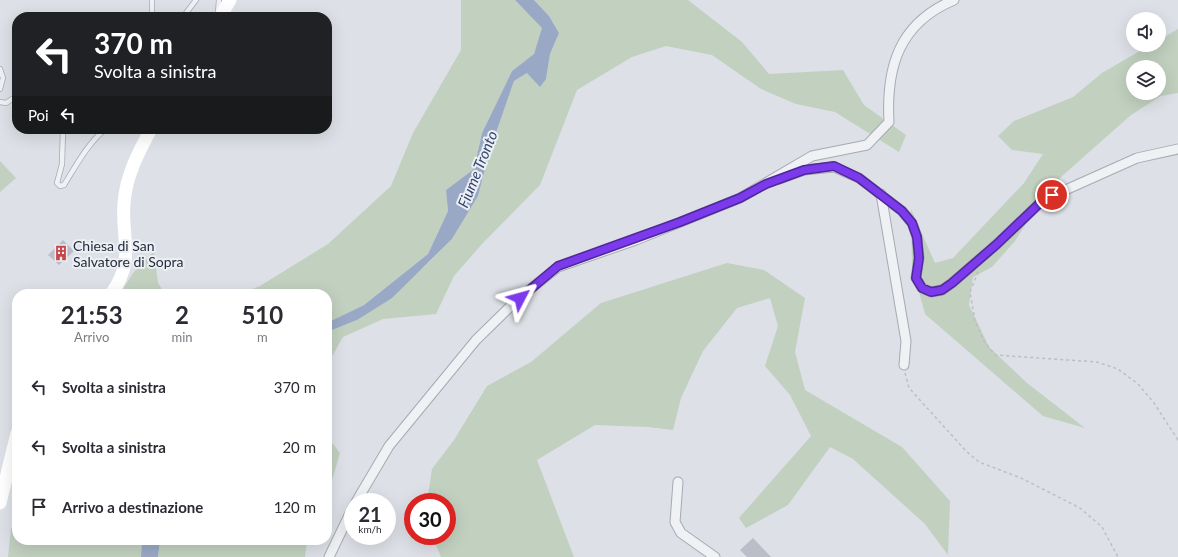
<!DOCTYPE html>
<html lang="it">
<style>
:root{--surface:#fff;--page:#f2f2f3;--text:#2b2b33;--muted:#7c7c81}
body{margin:0;font-family:Lato,sans-serif;background:var(--page);color:var(--text);height:100vh;display:flex;flex-direction:column;font-size:15px;white-space:nowrap}
*{box-sizing:border-box;margin:0}
p{font-size:13px;color:var(--muted)}
.icon{flex:none;width:22px;height:22px;fill:none;stroke:currentColor;stroke-width:2;stroke-linecap:round;stroke-linejoin:round}
.map{position:relative;flex:1;overflow:hidden}
.details{position:absolute;left:12px;top:289px;width:320px;height:256px;display:flex;flex-direction:column;background:var(--surface);border-radius:16px;box-shadow:0 4px 16px #0002}
.details>*{flex:none}
.top-card{position:absolute;left:12px;top:12px;width:320px;height:122px;border-radius:16px;box-shadow:0 4px 16px #0002;background:#202124;color:#fff;overflow:hidden}
.controls{position:absolute;left:1126px;top:12px;display:grid;gap:8px}
.controls a{display:grid;place-items:center;width:40px;height:40px;border-radius:50%;background:var(--surface);box-shadow:0 4px 16px #0002;font-size:20px}
.speed{position:absolute;left:344px;top:493px;display:flex;gap:8px;font-size:20px;font-weight:700;text-align:center}
.speed>*{display:grid;place-content:center;width:52px;height:52px;border-radius:50%;background:var(--surface);box-shadow:0 4px 16px #0002;line-height:1}
.speed small{font-size:10px;font-weight:400}
.speed .limit{border:6px solid #d22;background:#fff;color:#111}
.pin{position:absolute;display:grid;place-items:center;width:34px;height:34px;color:#fff;margin:-17px;border:2px solid #fff;border-radius:50%;box-shadow:0 1px 4px #0007}
.me{position:absolute;width:44px;margin:-22px;rotate:51deg;stroke-linejoin:round;filter:drop-shadow(0 0 3px #0008)}
.turn{display:flex;align-items:center;gap:14px;height:84px;padding:0 16px;font-size:18px}
.turn .icon{width:52px;height:52px;stroke-width:2.5}
.turn b{display:block;font-size:28px;line-height:34px}
.then{display:flex;align-items:center;height:38px;padding:0 16px;background:#0003;gap:8px;font-size:15px}
.eta{display:flex;justify-content:space-evenly;align-items:center;height:68px;text-align:center}
.eta b{font-size:24px;font-weight:700;line-height:28px}
ul{padding:0;list-style:none}
li{display:flex;align-items:center;gap:12px;height:60px;padding:0 16px}
li div{flex:1}
li b{display:block;font-size:15px}
li em{font-style:normal}
.map>svg:first-child{display:block}
</style>
<div class="map">
<svg width="1178" height="557" viewBox="0 0 1178 557">
<rect width="100%" height="100%" fill="#dde0e6"/>
<path fill="#c1d0bf" fill-rule="evenodd" d="M461,0H515L543,28L534,54L512,71L482,133L474,169L446,190L448,211L428,254L364,305L328,323L327,294H238L260,286L328,244L391,186L413,133L461,50Z
M534,0H688L742,42L769,74L843,70L864,105L906,135L899,152L835,112L796,104L761,89L712,55L666,46L632,57L577,90L540,185L482,244L454,276L436,314L383,319L343,337L327,365V332L357,320L424,267L452,239L478,196L490,150L514,81L527,73L546,79L550,54L559,33L549,16Z
M1178,29V93L1161,96L1131,115L1097,145L1061,177L1032,214L1015,241L992,267L973,277L969,305L989,347L1027,383L1085,428L1043,416L925,314L912,266L911,209L935,263L953,258L1024,183L1043,154L1012,150L998,136L1014,121L1073,97L1102,73L1150,45H1159V40ZM1133,67H1159V93H1133Z
M0,161L16,178L0,192Z
M154,251L158,283L165,294H120L133,273Z
M727,263L764,270L805,298L795,352L805,390L902,447L950,501L948,555L925,524L853,459L830,447L788,505L746,528L739,518L811,436L790,395L765,366L778,326L770,298L737,308L703,351L681,398L673,430L648,427L595,425L537,460L574,557H441L432,536H447V502H427L432,469L454,440L487,386L531,362L601,303Z
M329,439L340,453L330,487L327,491V442Z
M17,525V540H142L141,557H8L11,528Z
M160,540H307L305,557H158Z"/>
<path fill="#99a9c5" d="M515,0H534L549,16L559,33L550,54L546,79L540,87L527,73L514,81L490,150L478,196L452,239L392,298L357,320L327,332V323L364,305L428,254L448,211L446,190L474,169L482,133L512,71L534,54L542,28Z
M142,540H160L158,557H141Z"/>
<path fill="#bbbec9" d="M63,240L74,251L59,265L48,255Z
M753,538L771,557H747L740,550Z"/>
<g fill="none" stroke-linecap="round" stroke-linejoin="round">
<defs>
<path id="service" d="M152,0V12L154,17
M218,13L219,0
M183,17L196,0
M0,69L3,78L0,89
M0,102L6,103L17,96
M63,129L62,164L57,183L60,186L64,185C77,164 87,145 105,129"/>
<path id="minor" d="M779,179L804,170L834,167L859,178L902,211L912,223L917,237L919,258L916,278L922,288L931,292L942,290L952,283L997,244L1043,200L1137,158L1178,149
M881,194L906,341L904,365
M678,482L675,522L681,533L715,557
M356,502L389,446L476,340L519,298L558,267L636,240L740,198L812,156L867,145L889,122C886,67 899,23 954,0
M329,557L353,507"/>
</defs>
<use href="#service" stroke="#a6aab3" stroke-width="6"/>
<use href="#minor" stroke="#a6aab3" stroke-width="11"/>
<path stroke="#bcbec5" stroke-width="1.5" stroke-dasharray="3 3" stroke-linecap="butt" d="M978,272L970,292L975,321L984,341L995,355L1097,362L1118,369L1138,384L1154,403L1178,440
M905,373L909,388L966,451L979,462L1021,478L1080,508L1102,527L1118,557"/>
<use href="#service" stroke="#f0f1f5" stroke-width="4.5"/>
<use href="#minor" stroke="#f0f1f5" stroke-width="9"/>
<path stroke="#fff" stroke-width="13" d="M220,17L230,0
M111,294C136,260 121,239 124,203C126,176 138,153 151,129
M0,503L17,433"/>
</g>
<g fill="none" stroke-linecap="round" stroke-linejoin="round">
<defs>
<path id="route" d="M520,298L558,266L680,222L740,198L766,184L804,170L834,166L859,178L902,211L912,223L917,237L919,258L916,278L922,288L931,292L942,290L952,283L997,244L1043,200L1052,195"/>
</defs>
<use href="#route" stroke="#51269a" stroke-width="10"/>
<use href="#route" stroke="#7c3aed" stroke-width="7"/>
</g>
<defs>
<symbol id="building-bare" viewBox="-9 -9 18 18"><path d="M-4-6H4V6H1V3H-1V6H-4ZM-2.5-4.3h1.7v1.8h-1.7ZM.8-4.3h1.7v1.8H.8ZM-2.5-1h1.7V.8h-1.7ZM.8-1h1.7V.8H.8Z" fill="#c84649" stroke="#eceff4" stroke-width="2.5" paint-order="stroke"/></symbol>
</defs>
<g fill-rule="evenodd">
<use href="#building-bare" x="50" y="242" width="22" height="22"/>
</g>
<g text-anchor="middle" dominant-baseline="central" stroke-width="4" stroke-linejoin="round" paint-order="stroke">
<g font-size="14" fill="#272c3c" stroke="#eceff4" text-anchor="start">
<text x="73" y="245">Chiesa di San<tspan x="73" dy="16">Salvatore di Sopra</tspan></text>
</g>
<g font-size="15" font-style="italic" fill="#33466e" stroke="#eceff4">
<text transform="translate(477 169) rotate(-68)">Fiume Tronto</text>
</g>
</g>
</svg>
<div class="controls">
<a><svg class="icon" aria-label="sound" viewBox="0 0 24 24"><path d="M4 9h4l5-4v14l-5-4H4zM17 9q2 3 0 6"/></svg></a>
<a><svg class="icon" aria-label="layers" viewBox="0 0 24 24"><path d="M12 4l9 5-9 5-9-5zM3 14l9 5 9-5"/></svg></a>
</div>
<div class="speed"><div>21<small>km/h</small></div><div class="limit">30</div></div>
<div class="pin" style="left:1052px;top:195px;background:#d93025"><svg class="icon" aria-label="arrive" viewBox="0 0 24 24"><path d="M6 21V4h12l-3 4 3 4H6"/></svg></div>
<svg class="me" style="left:520px;top:298px" viewBox="-20 -20 40 40"><path d="M0-17L14 15 0 8-14 15z" fill="#7c3aed" stroke="#fff" stroke-width="4"/></svg>
<div class="top-card">
<div class="turn"><svg class="icon" aria-label="left" viewBox="0 0 24 24"><path d="M17 20v-9H6M10 6l-5 5 5 5"/></svg><div><b>370 m</b>Svolta a sinistra</div></div>
<div class="then">Poi<svg class="icon" aria-label="left" viewBox="0 0 24 24"><path d="M17 20v-9H6M10 6l-5 5 5 5"/></svg></div>
</div>
<section class="details">
<div class="eta">
<div><b>21:53</b><p>Arrivo</p></div>
<div><b>2</b><p>min</p></div>
<div><b>510</b><p>m</p></div>
</div>
<ul>
<li><svg class="icon" aria-label="left" viewBox="0 0 24 24"><path d="M17 20v-9H6M10 6l-5 5 5 5"/></svg><div><b>Svolta a sinistra</b></div><em>370 m</em></li>
<li><svg class="icon" aria-label="left" viewBox="0 0 24 24"><path d="M17 20v-9H6M10 6l-5 5 5 5"/></svg><div><b>Svolta a sinistra</b></div><em>20 m</em></li>
<li><svg class="icon" aria-label="arrive" viewBox="0 0 24 24"><path d="M6 21V4h12l-3 4 3 4H6"/></svg><div><b>Arrivo a destinazione</b></div><em>120 m</em></li>
</ul>
</section>
</div>
